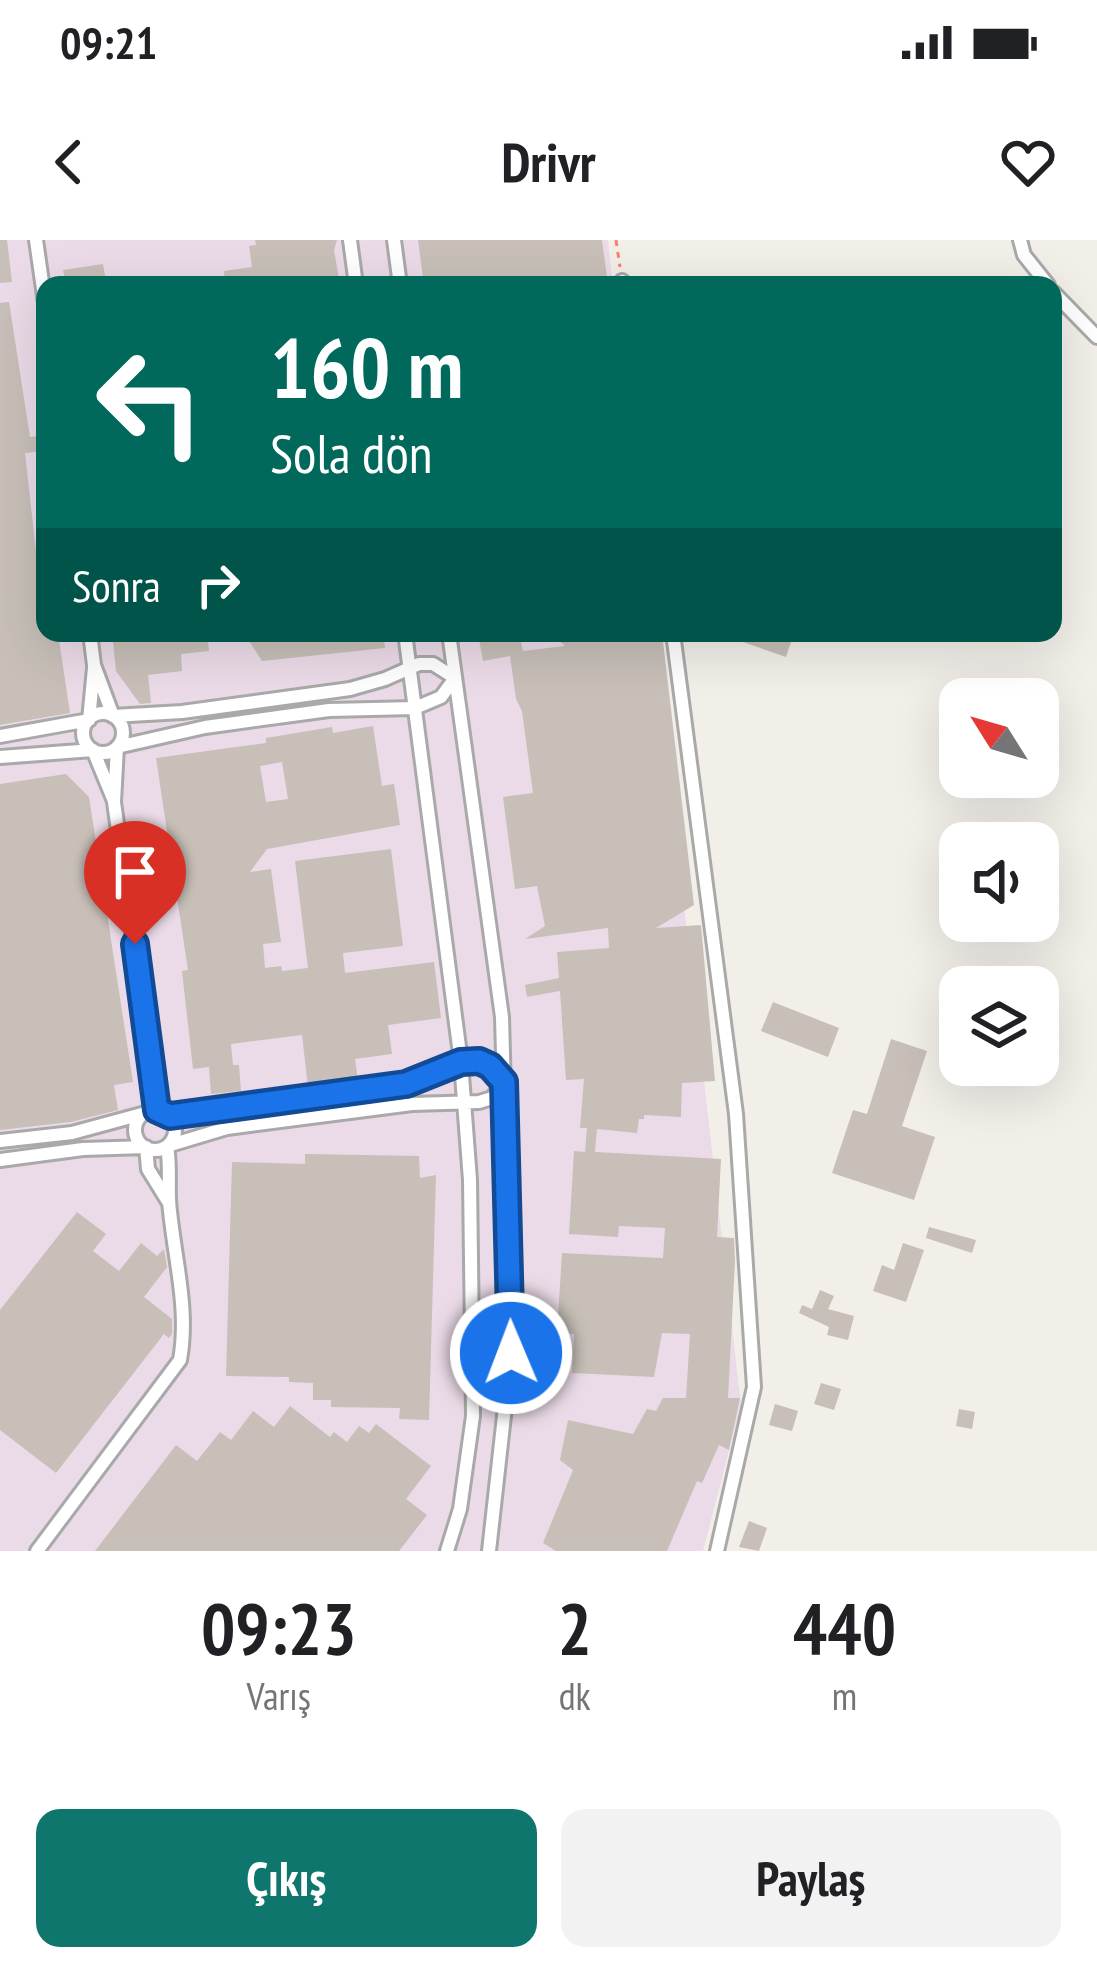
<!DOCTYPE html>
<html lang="tr">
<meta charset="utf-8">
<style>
:root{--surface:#fff;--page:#f2f2f2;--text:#202124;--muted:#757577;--accent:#0f766e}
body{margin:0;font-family:"PT Sans Narrow",sans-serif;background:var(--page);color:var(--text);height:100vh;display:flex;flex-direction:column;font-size:45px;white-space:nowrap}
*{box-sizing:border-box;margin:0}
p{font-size:39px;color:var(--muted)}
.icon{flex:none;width:66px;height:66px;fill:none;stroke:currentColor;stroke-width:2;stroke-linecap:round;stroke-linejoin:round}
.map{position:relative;height:1311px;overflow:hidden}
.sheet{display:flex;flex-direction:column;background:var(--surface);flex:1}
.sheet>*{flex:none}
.banner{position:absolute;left:36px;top:36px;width:1026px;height:366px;border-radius:24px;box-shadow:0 12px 48px #0002;background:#00695c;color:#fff;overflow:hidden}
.needle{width:78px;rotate:307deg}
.fabs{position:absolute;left:939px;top:438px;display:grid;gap:24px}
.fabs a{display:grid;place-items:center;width:120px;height:120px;border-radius:24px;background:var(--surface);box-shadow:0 12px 48px #0002;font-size:60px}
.pin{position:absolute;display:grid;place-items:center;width:102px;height:102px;color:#fff;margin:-123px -51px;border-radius:50% 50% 50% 0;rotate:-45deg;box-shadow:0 0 12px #0007}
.pin .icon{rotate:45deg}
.me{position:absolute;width:132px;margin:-66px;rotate:359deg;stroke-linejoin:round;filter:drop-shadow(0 0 9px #0008)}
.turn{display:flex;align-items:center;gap:42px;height:252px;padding:0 36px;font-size:54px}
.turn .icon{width:156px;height:156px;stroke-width:2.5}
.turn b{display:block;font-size:84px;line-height:102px}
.then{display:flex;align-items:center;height:114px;padding:0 36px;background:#0003;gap:24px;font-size:45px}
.eta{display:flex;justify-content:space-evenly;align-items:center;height:204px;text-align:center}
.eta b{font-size:72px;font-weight:600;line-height:84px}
.cta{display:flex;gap:24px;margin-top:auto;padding:24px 36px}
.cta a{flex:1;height:138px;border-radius:24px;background:var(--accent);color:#fff;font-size:48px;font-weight:600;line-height:138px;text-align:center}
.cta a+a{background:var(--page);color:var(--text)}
.status{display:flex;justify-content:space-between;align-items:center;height:84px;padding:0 60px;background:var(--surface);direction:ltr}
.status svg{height:33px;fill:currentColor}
header{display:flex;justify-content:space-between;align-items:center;height:156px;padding:0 36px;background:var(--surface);font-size:54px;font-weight:600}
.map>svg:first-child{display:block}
</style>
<div class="status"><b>09:21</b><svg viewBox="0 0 49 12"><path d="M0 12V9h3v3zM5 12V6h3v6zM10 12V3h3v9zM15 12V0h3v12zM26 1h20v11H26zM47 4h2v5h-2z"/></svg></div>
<header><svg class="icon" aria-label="back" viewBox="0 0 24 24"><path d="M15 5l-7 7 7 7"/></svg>Drivr<svg class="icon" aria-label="heart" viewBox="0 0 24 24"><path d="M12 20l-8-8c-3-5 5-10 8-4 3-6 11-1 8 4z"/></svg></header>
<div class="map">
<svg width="1097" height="1311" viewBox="0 0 1097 1311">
<rect width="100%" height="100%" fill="#f2efe9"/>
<path fill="#ebdbe8" d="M0,0H608L613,45H45V393H653L741,1165L703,1311H0Z"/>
<path fill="#c7bfb8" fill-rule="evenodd" d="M0,0H7L12,42L0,43Z
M255,0H337L334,10L340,45H225L224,31L252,27L249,6L256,5Z
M418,0H602L608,45H424Z
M103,24L106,41L66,45L63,30Z
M9,62L30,197L45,195V211L25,213L39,338L45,337V393H58L70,473L0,485V63Z
M112,393H207L209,411L181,414L182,431L148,435L151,463L140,464L116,431Z
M244,393H383L385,408L262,421Z
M519,393L523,411L565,406L550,393H662L694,665L656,688L701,685L715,841L682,843L681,877L644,875V879H639L637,893L597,889L595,912L721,919L717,997L734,998L735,1021L728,1158H740L729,1210L719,1205L702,1243L697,1241L667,1311H556L543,1303L573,1230L560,1220L568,1180L633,1194L647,1169L656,1171L663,1158H686L690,1094L662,1093L654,1137L572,1133L574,1094L557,1093L562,1013L663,1018L665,988L619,986L618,997L569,994L574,911L585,912L587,888H580L584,839L566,840L560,751L527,757L525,745L559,738L557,712L609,708L608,688L525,699L545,686L537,646L515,649L503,557L533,553L522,471L516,459L510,416L483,421L478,394Z
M717,393H794L786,417Z
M373,486L382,546L394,544L400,585L267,609L250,632L271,629L281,702L263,704L265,728L281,726L282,731L308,728L295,621L391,609L403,706L343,713L345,733L434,722L441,778L388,785L392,814L355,819L358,840L308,847L302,795L231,804L233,825H239L241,851L211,854L209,827L193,829L182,731L188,730L156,518L266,503V498L332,487L333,493ZM282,522L288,559L266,562L260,526Z
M66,534L89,557L133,842L114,845L118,870L71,882L0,890V544Z
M773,762L839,788L828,817L761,791Z
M891,799L927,811L902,886L935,897L914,960L832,933L853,870L867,874Z
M305,914L419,916L420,938L436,935L429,1180L399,1179L400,1168L331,1167V1160H313V1143L289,1142V1137L226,1136L232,922L305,924Z
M77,972L106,994L93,1011L119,1031L141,1003L157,1016L164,1009L167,1027L144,1057L172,1079V1094L169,1098L164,1094L56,1233L0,1190V1070Z
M929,987L976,1000L972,1013L926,998Z
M903,1003L924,1010L906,1062L873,1051L882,1025L894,1030Z
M820,1050L834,1056L828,1069L854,1076L848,1100L827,1095L829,1087L799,1073L802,1065L812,1069Z
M821,1143L841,1149L834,1170L814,1164Z
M775,1164L798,1171L792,1191L769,1185Z
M290,1166L330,1197L334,1192L347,1202L359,1186L369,1193L376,1184L431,1226L406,1259L427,1275L399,1311H95L176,1205L197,1221L220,1192L231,1200L253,1171L274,1187Z
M959,1169L975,1172L972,1189L956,1186Z
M749,1281L767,1288L759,1311L739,1307Z"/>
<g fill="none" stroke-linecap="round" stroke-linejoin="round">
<defs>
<path id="minor" d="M36,0L45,63
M350,0L356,45
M394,0L400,45
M1020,0L1024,15L1048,45
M622,41L623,45
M1053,52L1097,97
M90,393L94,425L113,476L182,472L350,449L385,439L419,424H433L455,438L441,457L415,468L329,470L205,487L117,507L114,562L157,870
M405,393L461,822L470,940L473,1176L460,1269L447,1311
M449,393L502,777L511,1113L489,1311
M673,393L736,874L754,1147L717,1311
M83 493a20 20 0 1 1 40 0a20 20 0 1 1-40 0Z
M0,496L89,480L94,428
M0,517L93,510L114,561
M135 890a20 20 0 1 1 40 0a20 20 0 1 1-40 0Z
M0,901L72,893L142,874
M0,920L83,909L146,907L148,929L169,963
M37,1311L180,1120C189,1070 175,1021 170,971C167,949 171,928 167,906L227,888L412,864L479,862L492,858L504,842L490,826L479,821L461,822L405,844L170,876"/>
</defs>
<use href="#minor" stroke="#a9a9a9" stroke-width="18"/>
<path stroke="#fa8072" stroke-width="3" stroke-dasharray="6 6" stroke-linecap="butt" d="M616,0L620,27"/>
<use href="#minor" stroke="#fff" stroke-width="12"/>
</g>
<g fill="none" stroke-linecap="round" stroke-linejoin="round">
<defs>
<path id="route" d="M135,704L157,870L170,876L406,844L461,822L479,821L490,826L504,842L511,1113"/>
</defs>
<use href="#route" stroke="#114b97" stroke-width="30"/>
<use href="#route" stroke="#1a73e8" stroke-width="21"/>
</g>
</svg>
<div class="fabs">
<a><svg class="needle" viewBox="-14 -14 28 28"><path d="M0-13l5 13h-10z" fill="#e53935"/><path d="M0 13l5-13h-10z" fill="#757577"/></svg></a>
<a><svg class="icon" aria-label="sound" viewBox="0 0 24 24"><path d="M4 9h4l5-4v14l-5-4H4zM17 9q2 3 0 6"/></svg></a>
<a><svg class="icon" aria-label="layers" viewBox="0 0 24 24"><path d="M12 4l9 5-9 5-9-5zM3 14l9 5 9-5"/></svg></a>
</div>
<div class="pin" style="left:135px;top:704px;background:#d93025"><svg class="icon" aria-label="arrive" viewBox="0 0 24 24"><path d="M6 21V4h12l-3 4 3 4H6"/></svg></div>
<svg class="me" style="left:511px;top:1113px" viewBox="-20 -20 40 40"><circle r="17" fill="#1a73e8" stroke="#fff" stroke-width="3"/><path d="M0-11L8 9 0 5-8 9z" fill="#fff"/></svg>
<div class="banner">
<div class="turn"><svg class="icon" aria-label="left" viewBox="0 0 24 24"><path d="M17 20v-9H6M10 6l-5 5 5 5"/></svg><div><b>160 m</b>Sola dön</div></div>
<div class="then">Sonra<svg class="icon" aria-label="right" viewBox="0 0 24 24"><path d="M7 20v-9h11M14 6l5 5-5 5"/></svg></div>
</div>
</div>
<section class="sheet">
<div class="eta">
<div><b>09:23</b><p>Varış</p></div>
<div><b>2</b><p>dk</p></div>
<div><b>440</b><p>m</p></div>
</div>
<div class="cta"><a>Çıkış</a><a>Paylaş</a></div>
</section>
